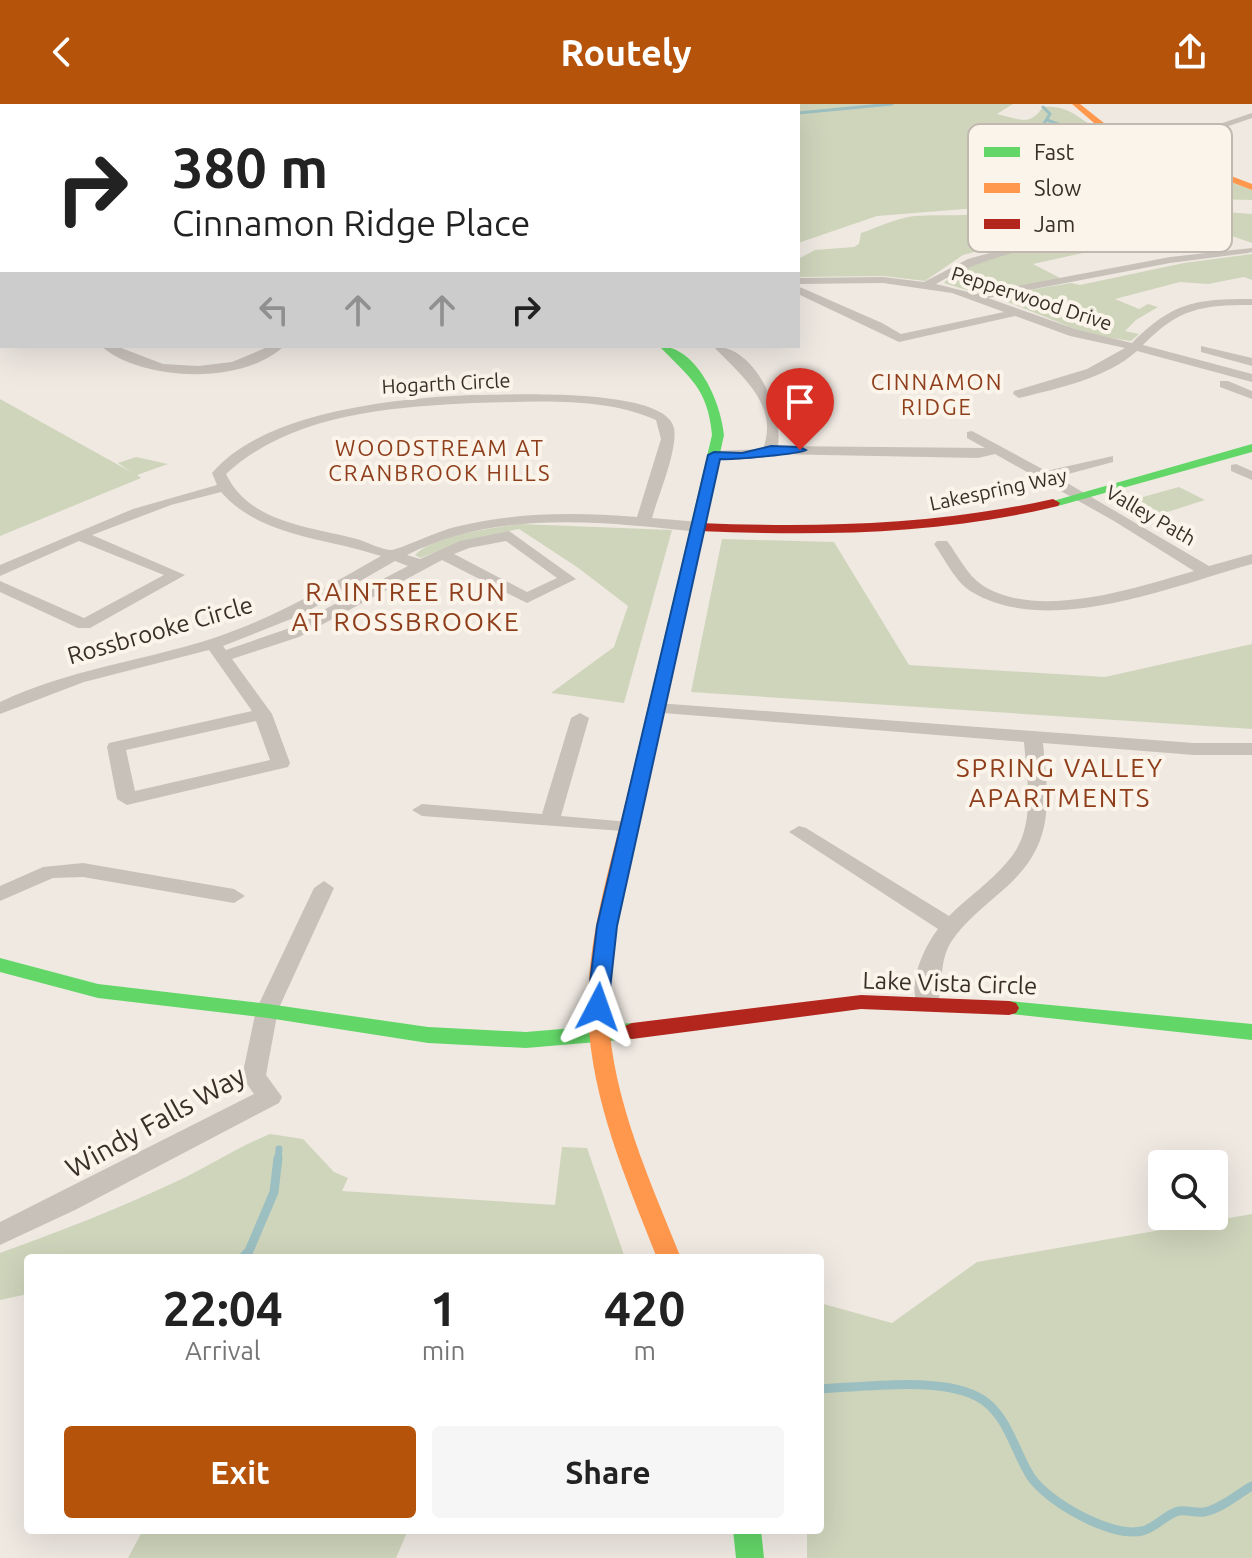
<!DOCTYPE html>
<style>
:root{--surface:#fff;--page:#f6f6f6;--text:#222;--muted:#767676;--accent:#b45309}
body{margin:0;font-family:Ubuntu,sans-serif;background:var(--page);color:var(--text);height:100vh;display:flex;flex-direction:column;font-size:30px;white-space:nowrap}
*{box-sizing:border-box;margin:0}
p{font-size:26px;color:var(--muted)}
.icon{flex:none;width:44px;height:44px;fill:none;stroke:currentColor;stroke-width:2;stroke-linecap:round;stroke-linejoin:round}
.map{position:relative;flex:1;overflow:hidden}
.details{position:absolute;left:24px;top:1150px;width:800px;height:280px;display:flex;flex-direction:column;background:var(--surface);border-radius:8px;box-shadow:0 8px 32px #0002}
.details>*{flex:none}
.hud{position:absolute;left:0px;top:0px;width:800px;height:244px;box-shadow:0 8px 32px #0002;background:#fff;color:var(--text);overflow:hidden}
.fabs{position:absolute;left:1148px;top:1046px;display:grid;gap:16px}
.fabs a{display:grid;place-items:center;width:80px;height:80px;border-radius:8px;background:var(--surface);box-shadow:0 8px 32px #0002;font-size:40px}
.pin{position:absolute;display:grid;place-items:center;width:68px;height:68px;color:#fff;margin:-82px -34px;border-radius:50% 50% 50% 0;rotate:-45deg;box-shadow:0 0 8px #0007}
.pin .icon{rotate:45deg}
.me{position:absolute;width:88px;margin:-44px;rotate:4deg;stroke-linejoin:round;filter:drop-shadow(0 0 6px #0008)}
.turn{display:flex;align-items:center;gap:28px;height:168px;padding:0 40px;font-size:36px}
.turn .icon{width:104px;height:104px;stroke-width:2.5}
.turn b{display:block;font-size:56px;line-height:68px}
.lanes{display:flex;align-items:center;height:76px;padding:0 40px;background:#0003;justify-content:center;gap:40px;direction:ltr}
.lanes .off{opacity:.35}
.eta{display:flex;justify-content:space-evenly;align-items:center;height:136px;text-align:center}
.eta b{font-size:48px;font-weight:700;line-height:56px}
.action{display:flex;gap:16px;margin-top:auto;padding:16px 40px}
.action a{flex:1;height:92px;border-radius:8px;background:var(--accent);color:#fff;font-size:32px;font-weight:700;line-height:92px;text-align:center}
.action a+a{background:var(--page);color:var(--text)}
header{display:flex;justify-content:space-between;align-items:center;height:104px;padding:0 40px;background:var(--accent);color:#fff;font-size:36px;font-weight:700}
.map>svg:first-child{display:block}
</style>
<header><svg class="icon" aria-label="back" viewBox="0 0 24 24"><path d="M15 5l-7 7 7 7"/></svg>Routely<svg class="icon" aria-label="share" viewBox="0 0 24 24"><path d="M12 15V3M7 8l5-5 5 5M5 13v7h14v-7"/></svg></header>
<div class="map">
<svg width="1252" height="1454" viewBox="0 0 1252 1454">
<rect width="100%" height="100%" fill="#efe9e2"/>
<path fill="#cfd5bb" d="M479,0H1013L997,10C1020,15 1029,23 1043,3C1071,0 1081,18 1103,28C1150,52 1203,67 1252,86V96L1173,94L1174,99L1188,105L1252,110V139L1226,130L1150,136L1162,144L1147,148L1128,139L1033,160L1062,175L976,189L944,179C980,139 1068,140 1119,132L1132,126L1125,117L1103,115L1101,110L1115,108L1097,101L1021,121H990L985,127L1019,140L996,142L963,151L925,177L883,172L798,173V155L815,146L854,143L859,140L861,129C879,123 896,114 915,112C946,109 973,116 1002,102L877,112L798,139V2Z
M1252,150V176L1244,173L1208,180L1180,178L1115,195L1139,205L1148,200L1158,203L1136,216L1125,227L1139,230L1131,237L1090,231L993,192L1071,179L1080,181L1184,159Z
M0,295L131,368L118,359L136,353L168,360L137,371L141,374L0,432Z
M1179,383L1205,396L1158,411L1132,396Z
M520,420L672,426L624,599L551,589L614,543L628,502L577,463L519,425L467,436L420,454L415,451C434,431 492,424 520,420Z
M722,435L834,438L909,561L1105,573L1252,540V625L691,588Z
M270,1030L303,1035L334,1068L348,1074L342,1087L555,1101L562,1043L587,1044L625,1154H28V1190L0,1196V1149C58,1128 115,1106 171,1080C205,1065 235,1044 270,1030Z
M1252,1110V1454H807V1426H820V1199L892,1219L977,1158Z
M143,1426H408L396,1454H128Z"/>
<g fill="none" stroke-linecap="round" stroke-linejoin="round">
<path stroke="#9cbfc1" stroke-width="3" d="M798,9L892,0
M1047,16L1088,31L1061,34L1064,38L1055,43L1066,51L1063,58L1073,67
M1012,65L1041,54V49L1033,40L1045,30L1041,24L1050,10L1043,3"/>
<path stroke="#9cbfc1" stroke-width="7" d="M278,1056L279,1045"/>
<path stroke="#9cbfc1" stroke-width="9" d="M242,1154L249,1147L274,1088L278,1054
M820,1285C863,1283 947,1271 983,1296C1008,1313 1015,1348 1031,1373C1048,1398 1111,1434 1142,1427C1156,1424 1167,1409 1179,1407C1187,1406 1196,1409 1204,1408C1219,1406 1238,1390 1252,1382"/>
<path fill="#c8c1ba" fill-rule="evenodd" d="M20,0H37L39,2H22Z
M1252,9V14L1194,34L1143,44L1139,41L1141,39L1129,37L1190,30Z
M0,23H2V29H0Z
M2,57V63L0,64V58Z
M2,98V104L0,105V99Z
M1113,115L1118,118L1117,120C1056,142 991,147 936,180L976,190L1170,153L1252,144V148L1248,149L1170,159L988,194L1078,226L1132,239C1173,198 1195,195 1252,195V201C1202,201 1179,204 1143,241L1252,270V278L1137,247C1105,275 1059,284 1019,294L1013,290L1014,287L1087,265L1125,244L1070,232L1015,212L899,238L798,190V183L802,184L882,219L901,230L1004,208L952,189L883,179L798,180V174L883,173L924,178L968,155Z
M0,139H2V146H0Z
M0,187H2V194H0Z
M101,242H116L163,260L198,262L232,258L270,242H284C244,281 142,278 101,242Z
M713,242C755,242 783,305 778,342L985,344L967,334V328L972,327L1046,367L1113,352V358L1057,373L1209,462L1252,450V460C1173,482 1049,534 972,488C955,478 945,455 934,440L937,437H947C958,451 967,471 982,481C1038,517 1135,484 1194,467L1114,417L995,350L978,354L774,350L766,353L709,354L707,351L714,347L763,345C780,300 740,271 713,242Z
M1201,242L1252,254V262L1201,248Z
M1220,277H1228L1252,287V295L1220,283Z
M473,291C508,291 665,283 674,324C678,346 658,392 652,414L699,418L707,423L699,428C602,418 497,405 407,451L420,455L460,437L509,427L576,475L527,499L442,456L299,533L232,555L272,610L290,659L288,663L127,701L117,695L107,643L109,639L252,607L209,546L84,578L0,610V598C67,566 141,557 211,535C272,515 325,484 381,452C328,434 260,433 221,388L171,401L92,431L185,471L90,524H78L0,488V477L84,514L164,471L79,437L0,472V461L133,405L217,381L212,369C264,307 398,294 473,291ZM473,299C533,298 601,292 656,316L661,335L637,413C576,408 515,408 455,423C441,426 400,445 392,446C382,446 367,438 357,435C311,423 249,419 226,370C291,310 390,303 473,299ZM506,437L557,474L527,488L454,450L469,444ZM395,457L408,462L287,525L226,546L223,542L301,511ZM256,617L270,656L135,687L126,646Z
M1236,360L1252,367V376L1231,367V361Z
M657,599L1194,639H1252V651H1194L1043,639C1049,701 1055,741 1003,786C985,802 964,818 951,838C937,861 945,887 935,904H919C906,881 924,843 938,825L789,728L799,722L806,724L949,812C968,793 991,778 1008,757C1037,724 1027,678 1024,638L651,608L648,604L651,600Z
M580,609L589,614L561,712L629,718L636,720L639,724L636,728L422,712L412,706L422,700L542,710L571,614Z
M83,759L234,785L245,792L234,799L83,773L53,774L0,797V782L43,763Z
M324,777L334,784L278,906L266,971L282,993L279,999L75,1106L0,1141V1118L254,990L242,973L256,906L314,784Z"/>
<path fill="#63d668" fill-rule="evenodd" d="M659,242C697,242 721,298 724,331L646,688L637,693L628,688L712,331C708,284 689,273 659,242Z
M1252,340V348L1058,402L1046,399Z
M0,854L98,880L268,900L428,923L526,928L632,919L639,922L642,927L639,932L632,935L526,944L428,939L268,914L98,894L0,868Z
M1009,897L1252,920V936L1002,909L999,904L1002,899Z
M733,1426H761L764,1454H736Z"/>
<path fill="#ff974d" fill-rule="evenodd" d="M1072,0H1080L1114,27L1252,80V86L1108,31Z
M637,683L646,688C630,757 608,827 608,898C609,988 648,1072 681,1154H657C625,1072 587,987 588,897C589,826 612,756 628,688Z"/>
<path fill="#b3261e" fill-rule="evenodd" d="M1053,395L1060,399L1058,402C939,431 820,432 699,427L692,423L699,419C819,424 935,421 1053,395Z
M861,891L1009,897L1016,899L1019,904L1016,909L1009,911L861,905L632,935L625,932L622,927L625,922L632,919Z"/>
</g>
<path fill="#1a73e8" stroke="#114b97" stroke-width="2" d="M771,342L800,343L806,346C800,350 732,356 720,355L617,822L608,903L605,909H590L587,903L597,822L708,351L714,348L742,349Z"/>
<g text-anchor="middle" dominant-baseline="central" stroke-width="8" stroke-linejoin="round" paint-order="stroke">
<g font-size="20" fill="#392f28" stroke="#fbf4ea">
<text transform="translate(1032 194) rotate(18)">Pepperwood Drive</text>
<text transform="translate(446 279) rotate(-3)">Hogarth Circle</text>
<text transform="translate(998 385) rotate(-12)">Lakespring Way</text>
<text transform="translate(1151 411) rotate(30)">Valley Path</text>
</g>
<g font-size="22" letter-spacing="2" fill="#8e3e1b" stroke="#fbf4ea">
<text x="937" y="277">CINNAMON<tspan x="937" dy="25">RIDGE</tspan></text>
<text x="440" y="343">WOODSTREAM AT<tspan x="440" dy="25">CRANBROOK HILLS</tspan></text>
</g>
<g font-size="24" fill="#392f28" stroke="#fbf4ea">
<text transform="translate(160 526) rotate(-16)">Rossbrooke Circle</text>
<text transform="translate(950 879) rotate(2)">Lake Vista Circle</text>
</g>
<g font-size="26" letter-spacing="2" fill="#8e3e1b" stroke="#fbf4ea">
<text x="406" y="487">RAINTREE RUN<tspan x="406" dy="30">AT ROSSBROOKE</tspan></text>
<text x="1060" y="663">SPRING VALLEY<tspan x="1060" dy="30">APARTMENTS</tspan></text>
</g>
<g font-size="28" fill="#392f28" stroke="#fbf4ea">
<text transform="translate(155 1017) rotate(-29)">Windy Falls Way</text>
</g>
</g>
<rect x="968" y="20" width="264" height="128" rx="12" fill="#fbf4ea" stroke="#c1b9b0" stroke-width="2"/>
<rect x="984" y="43" width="36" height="10" fill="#63d668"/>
<rect x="984" y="79" width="36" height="10" fill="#ff974d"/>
<rect x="984" y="115" width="36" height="10" fill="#b3261e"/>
<g font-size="22" fill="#392f28">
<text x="1034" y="56">Fast</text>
<text x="1034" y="92">Slow</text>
<text x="1034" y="128">Jam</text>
</g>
</svg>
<div class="fabs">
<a><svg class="icon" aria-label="search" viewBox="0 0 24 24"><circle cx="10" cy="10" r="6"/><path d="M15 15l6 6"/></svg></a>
</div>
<div class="pin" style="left:800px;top:346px;background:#d93025"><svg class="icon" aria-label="arrive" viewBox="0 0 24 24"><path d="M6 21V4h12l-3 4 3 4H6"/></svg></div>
<svg class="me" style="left:598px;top:903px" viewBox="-20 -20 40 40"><path d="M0-17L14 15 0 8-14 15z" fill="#1a73e8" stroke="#fff" stroke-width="4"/></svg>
<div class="hud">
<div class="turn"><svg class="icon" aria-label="right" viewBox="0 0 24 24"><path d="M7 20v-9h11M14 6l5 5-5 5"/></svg><div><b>380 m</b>Cinnamon Ridge Place</div></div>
<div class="lanes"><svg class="icon off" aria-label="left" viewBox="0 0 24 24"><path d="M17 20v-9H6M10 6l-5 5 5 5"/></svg><svg class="icon off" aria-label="ahead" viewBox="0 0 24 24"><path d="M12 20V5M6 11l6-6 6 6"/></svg><svg class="icon off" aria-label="ahead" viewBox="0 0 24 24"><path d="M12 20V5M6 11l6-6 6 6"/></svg><svg class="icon" aria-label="right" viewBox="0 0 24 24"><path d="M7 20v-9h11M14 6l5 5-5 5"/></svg></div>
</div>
<section class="details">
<div class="eta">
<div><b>22:04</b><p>Arrival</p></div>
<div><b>1</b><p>min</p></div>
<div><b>420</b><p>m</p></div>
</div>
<div class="action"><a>Exit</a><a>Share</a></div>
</section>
</div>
